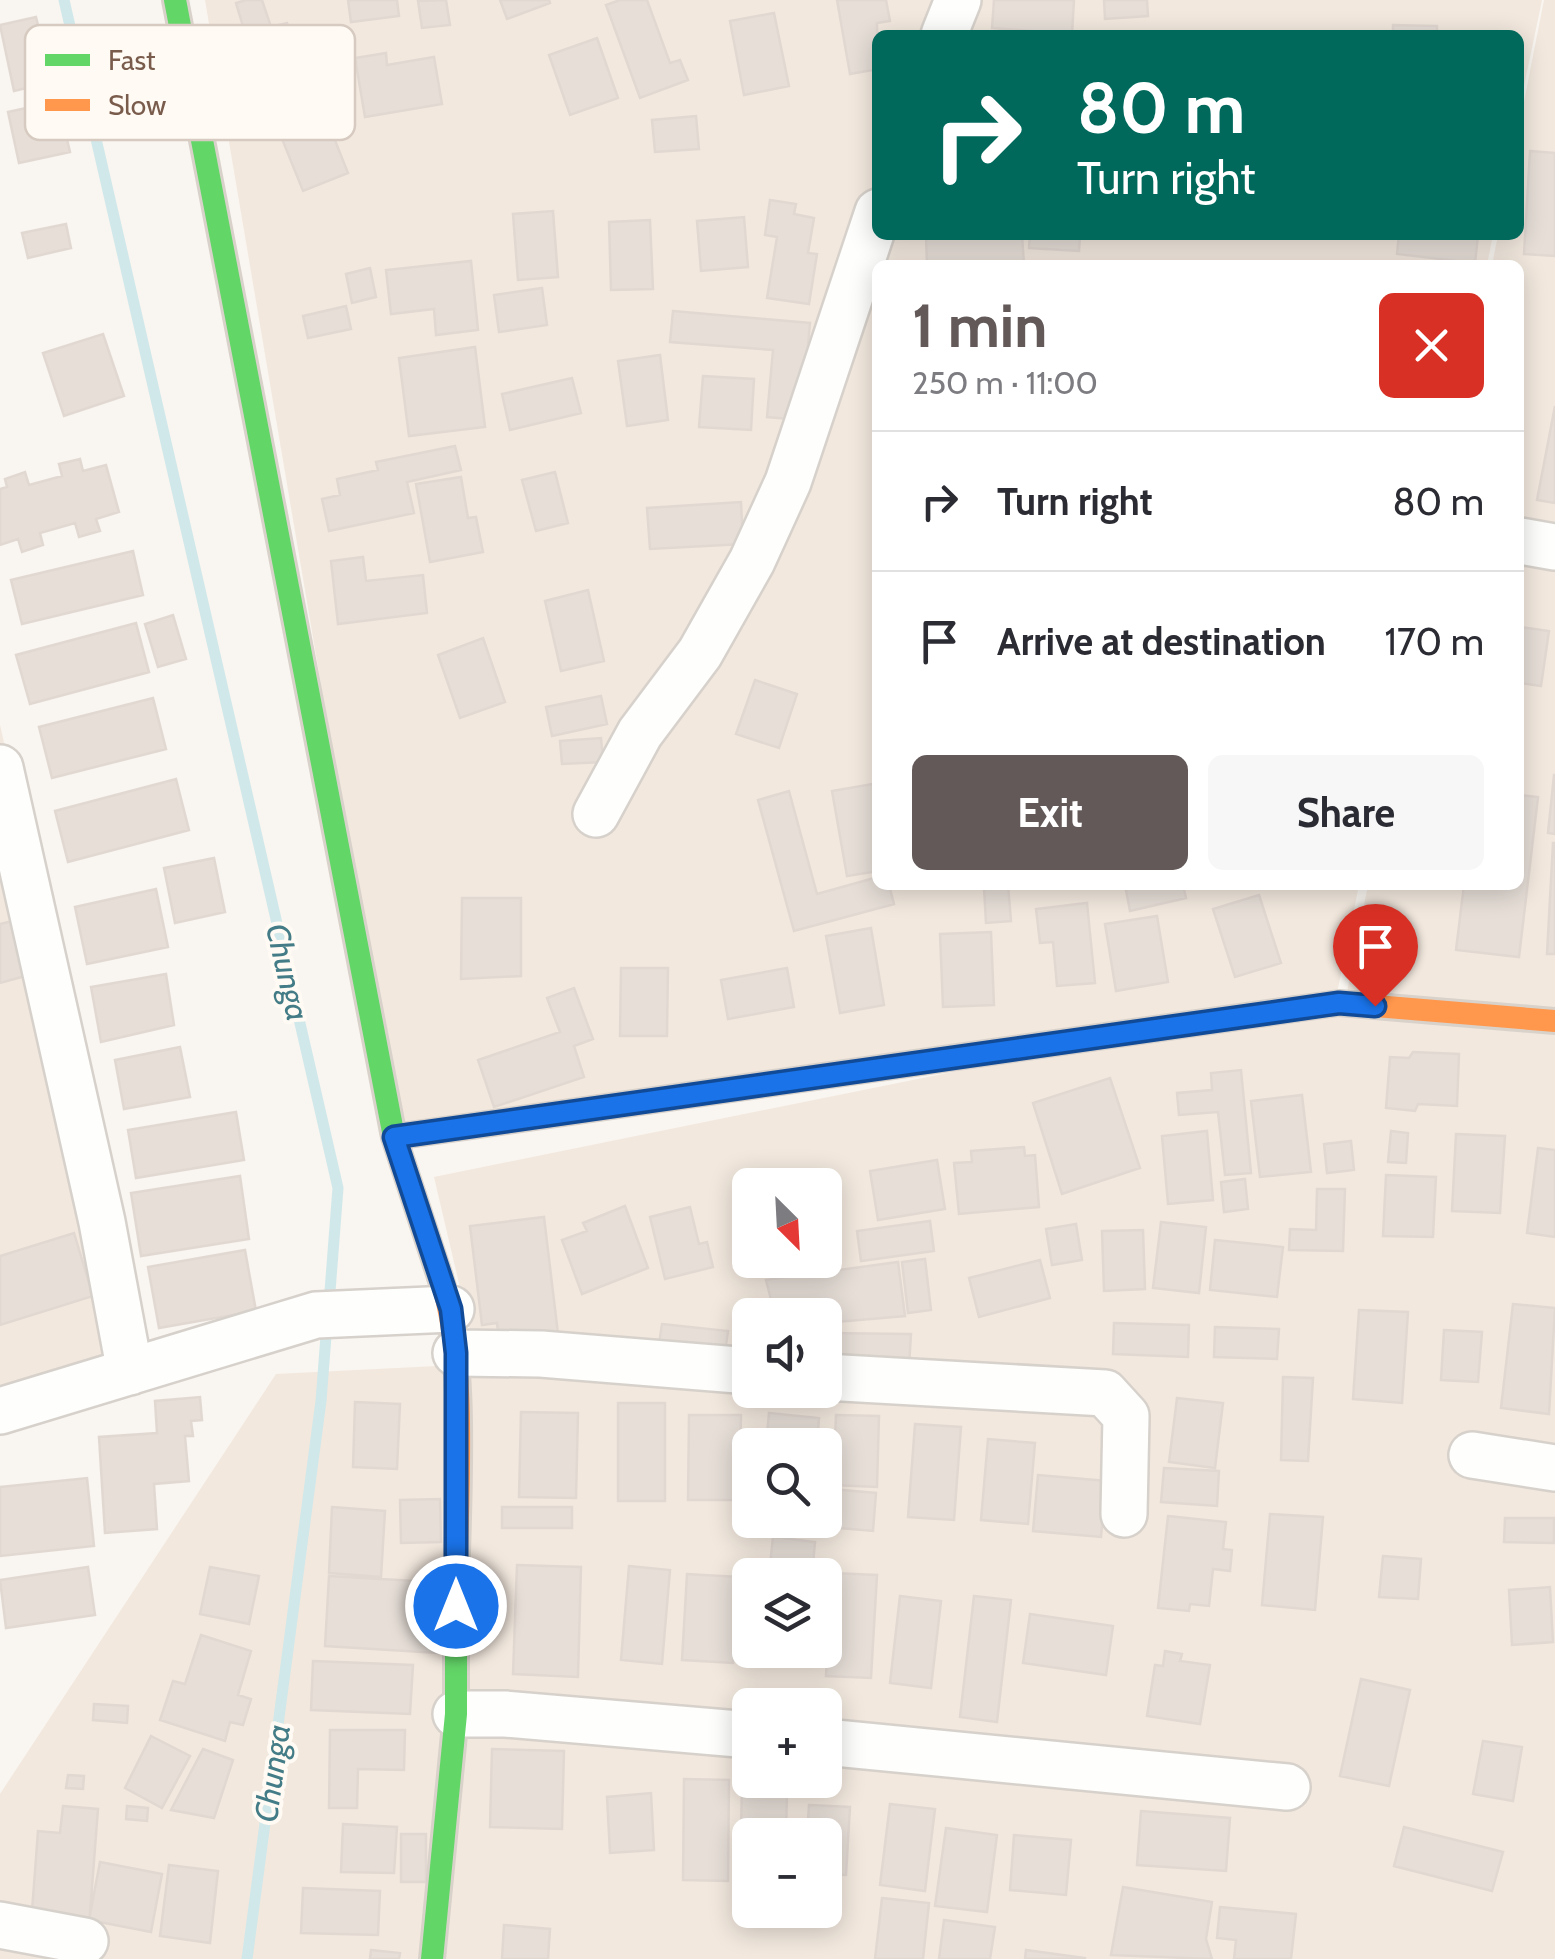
<!DOCTYPE html>
<meta charset="utf-8">
<style>
:root{--surface:#fff;--page:#f7f7f7;--text:#2b2b33;--muted:#7c7c81;--line:#e1e1e2;--accent:#625958}
body{margin:0;font-family:Cabin,sans-serif;background:var(--page);color:var(--text);height:100vh;display:flex;flex-direction:column;font-size:38px;white-space:nowrap}
*{box-sizing:border-box;margin:0}
p{font-size:32px;color:var(--muted)}
.icon{flex:none;width:55px;height:55px;fill:none;stroke:currentColor;stroke-width:2;stroke-linecap:round;stroke-linejoin:round}
.map{position:relative;flex:1;overflow:hidden}
.sheet{position:absolute;left:872px;top:260px;width:652px;height:630px;display:flex;flex-direction:column;background:var(--surface);border-radius:15px;box-shadow:0 5px 25px #0003}
.sheet>*{flex:none}
.guide{position:absolute;left:872px;top:30px;width:652px;height:210px;border-radius:15px;box-shadow:0 5px 25px #0003;background:#00695c;color:#fff;overflow:hidden}
.needle{width:65px;rotate:156deg}
.buttons{position:absolute;left:732px;top:1168px;display:grid;gap:20px}
.buttons a{display:grid;place-items:center;width:110px;height:110px;border-radius:15px;background:var(--surface);box-shadow:0 5px 25px #0003;font-size:50px}
.pin{position:absolute;display:grid;place-items:center;width:85px;height:85px;color:#fff;margin:-102px -42px;border-radius:50% 50% 50% 0;rotate:-45deg;box-shadow:0 0 10px #0007}
.pin .icon{rotate:45deg}
.me{position:absolute;width:110px;margin:-55px;rotate:0deg;stroke-linejoin:round;filter:drop-shadow(0 0 8px #0008)}
.turn{display:flex;align-items:center;gap:35px;height:210px;padding:0 40px;font-size:45px}
.turn .icon{width:130px;height:130px;stroke-width:2.5}
.turn b{display:block;font-size:70px;line-height:85px}
.round{display:grid;place-items:center;flex:none;width:105px;height:105px;border-radius:15px;background:var(--page)}
.summary{display:flex;align-items:center;justify-content:space-between;height:170px;padding:0 40px}
h1{font-size:60px;font-weight:800;line-height:75px;color:var(--accent)}
.primary-button{display:flex;gap:20px;margin-top:auto;padding:20px 40px}
.primary-button a{flex:1;height:115px;border-radius:15px;background:var(--accent);color:#fff;font-size:40px;font-weight:800;line-height:115px;text-align:center}
.primary-button a+a{background:var(--page);color:var(--text)}
ul{padding:0;list-style:none}
li{display:flex;align-items:center;gap:30px;height:140px;padding:0 40px;border-top:2px solid var(--line)}
li div{flex:1}
li b{display:block;font-size:38px}
li em{font-style:normal}
.map>svg:first-child{display:block}
</style>
<div class="map">
<svg width="1555" height="1959" viewBox="0 0 1555 1959">
<rect width="100%" height="100%" fill="#f9f5f0"/>
<path fill="#f2e8de" fill-rule="evenodd" d="M205,0H1542L1520,105V35H878V235H1493L1487,265H878V885H1359L1337,993L1347,992L1368,885H1520V265H1492L1498,235H1520V122L1544,0H1555V1959H0V1794L276,1374L478,1364L434,1177L1327,996L397,1133ZM750,1185H825V1260H750ZM750,1315H825V1390H750ZM750,1445H825V1520H750ZM750,1575H825V1650H750ZM750,1705H825V1780H750ZM750,1835H825V1910H750Z
M0,725L143,1361L0,1406Z"/>
<g fill="none" stroke-linecap="round" stroke-linejoin="round">
<path stroke="#d0e8ea" stroke-width="11" d="M64,0L338,1188L329,1304
M247,1959L321,1401L327,1323"/>
</g>
<path fill="#e6ded7" stroke="#e2d8d2" stroke-width="2.5" d="M246,0H262L271,27L287,23L293,40L251,53L236,3Z
M348,0H397L399,16L351,22Z
M446,0L450,25L422,28L418,1Z
M500,0H549L550,3L507,19Z
M620,0H647L670,63L680,60L688,80L640,98L606,5Z
M837,0H886L890,21L877,23L878,69L850,74Z
M994,0H1074L1072,34L992,28Z
M1104,0H1147L1148,16L1105,19Z
M774,13L789,86L744,95L730,21Z
M36,17L52,82L14,91L0,25Z
M1393,25L1437,26V35H1393Z
M597,38L618,98L570,115L549,55Z
M386,53L387,65L434,57L442,104L365,117L355,58Z
M317,95L348,173L303,191L272,114Z
M58,101L70,152L19,163L8,112Z
M696,116L699,149L655,152L652,120Z
M1530,151L1555,153V256L1524,254Z
M770,200L796,204L794,214L814,218L808,253L817,254L809,304L767,298L777,237L765,235Z
M553,211L558,277L518,280L513,214Z
M744,217L748,267L701,271L697,221Z
M650,220L653,289L611,290L609,222Z
M66,224L71,248L28,258L22,233Z
M926,235H1022L1024,265H927Z
M1030,235H1080L1079,251L1029,248Z
M1399,235H1478L1475,263L1397,254Z
M471,261L478,330L436,335L434,309L391,314L386,270Z
M370,268L376,297L352,303L346,274Z
M542,288L547,325L499,332L494,295Z
M346,306L351,329L308,338L303,316Z
M673,311L810,323L801,420L767,417L773,350L670,342Z
M103,334L124,396L64,416L43,353Z
M475,347L485,427L409,436L399,358Z
M660,355L668,420L627,426L618,361Z
M703,376L754,379L751,430L699,427Z
M572,378L581,413L510,430L502,394Z
M1555,406V503L1537,500Z
M455,446L461,470L407,482L414,513L329,531L322,499L340,495L337,479L378,470L376,462Z
M80,459L83,471L106,465L119,512L96,519L100,531L79,537L75,523L40,533L43,545L22,552L18,539L0,545V489L7,487L5,479L25,472L29,485L62,476L59,464Z
M555,472L568,523L536,531L522,480Z
M461,477L468,518L476,517L483,552L430,562L416,484Z
M741,502L743,544L650,549L647,508Z
M133,551L143,595L22,624L11,580Z
M363,557L366,581L423,575L427,613L338,624L331,561Z
M588,590L604,661L561,671L545,601Z
M173,615L186,659L158,667L145,624Z
M136,623L149,672L30,704L16,655Z
M1520,627L1549,631L1541,686L1520,683Z
M483,638L505,702L460,718L438,655Z
M755,680L797,694L779,748L736,734Z
M601,696L607,724L552,736L546,707Z
M153,698L166,749L52,778L39,727Z
M601,738L603,762L562,764L560,741Z
M1554,775H1555V834L1548,833Z
M176,779L189,830L68,862L55,811Z
M873,784L878,871L847,876L832,791Z
M789,791L817,894L878,877V885H889L894,904L794,931L758,800Z
M1520,795L1538,797L1519,957L1456,950L1464,885H1520Z
M1553,843H1555V954H1547Z
M214,858L225,912L175,923L164,868Z
M1008,885L1011,921L986,923L984,887Z
M1125,885H1183L1186,898L1130,911Z
M156,889L168,947L87,964L75,907Z
M1259,895L1281,963L1235,977L1213,909Z
M462,898H521V976L461,979Z
M1087,903L1095,983L1057,986L1053,942L1040,943L1036,909Z
M1157,916L1168,982L1116,991L1105,924Z
M12,921L25,976L0,983V924Z
M871,928L884,1005L840,1013L826,936Z
M991,932L994,1005L943,1007L940,934Z
M621,968H668L667,1036H620Z
M787,968L794,1007L728,1019L721,980Z
M166,974L174,1025L101,1042L91,987Z
M574,988L593,1039L574,1046L584,1077L494,1107L478,1060L560,1032L547,998Z
M180,1047L190,1097L124,1109L115,1060Z
M1413,1052L1459,1054L1457,1106L1418,1104L1415,1111L1386,1108L1390,1057L1409,1058Z
M1241,1070L1251,1173L1225,1175L1218,1112L1179,1115L1177,1093L1212,1090L1211,1073Z
M1110,1078L1140,1168L1062,1194L1033,1103Z
M1302,1095L1311,1172L1260,1177L1251,1101Z
M236,1112L244,1160L136,1178L128,1130Z
M1207,1131L1213,1200L1168,1204L1162,1136Z
M1391,1131L1408,1133L1406,1163L1388,1162Z
M1456,1134L1505,1136L1500,1213L1452,1211Z
M1351,1141L1354,1170L1327,1173L1324,1144Z
M1024,1147L1025,1156L1035,1155L1039,1207L959,1214L954,1163L972,1162L971,1151Z
M1538,1148L1555,1150V1237L1527,1233Z
M937,1160L945,1209L878,1220L870,1171Z
M815,1172L817,1185H777L776,1178Z
M1386,1175L1436,1177L1433,1237L1383,1236Z
M240,1176L249,1239L141,1256L131,1193Z
M1245,1179L1248,1209L1224,1212L1221,1182Z
M1317,1189H1345L1343,1251L1289,1250L1290,1229L1316,1230Z
M750,1198V1234H747L742,1200Z
M625,1206L648,1268L582,1294L562,1240L587,1231L583,1223Z
M690,1207L699,1244L707,1242L713,1267L665,1279L650,1217Z
M544,1217L559,1342L500,1349L497,1323L482,1325L470,1226Z
M930,1221L934,1251L861,1261L857,1231Z
M1161,1222L1206,1227L1199,1293L1153,1288Z
M1076,1224L1082,1260L1052,1265L1046,1229Z
M1143,1230L1145,1289L1104,1291L1102,1231Z
M74,1233L93,1296L0,1325V1256Z
M1215,1240L1283,1247L1277,1297L1210,1290Z
M245,1250L256,1311L159,1328L148,1267Z
M925,1259L931,1310L908,1313L902,1262Z
M1040,1260L1050,1298L979,1317L969,1278Z
M898,1262L905,1316L825,1323V1315H775L766,1280Z
M1513,1304L1555,1308L1549,1414L1501,1408Z
M1359,1310L1408,1312L1402,1403L1353,1399Z
M1114,1323L1189,1325L1188,1357L1113,1354Z
M662,1324L728,1331L725,1352L659,1344Z
M1215,1327L1279,1329L1277,1359L1214,1357Z
M1444,1330L1482,1332L1478,1382L1441,1380Z
M825,1333L911,1334L909,1366L825,1361Z
M1283,1377L1313,1378L1308,1461L1281,1460Z
M200,1397L202,1420L191,1421L193,1436H185L189,1481L154,1484L157,1529L105,1533L99,1437L157,1433L155,1401Z
M1177,1398L1223,1403L1215,1468L1169,1462Z
M355,1402L400,1404L397,1469L353,1467Z
M618,1403H665V1501H618Z
M521,1412L578,1413L576,1498L519,1497Z
M769,1413L819,1418L817,1445H766Z
M689,1415H741L739,1500H688Z
M836,1415L879,1416L877,1487L833,1485Z
M915,1424L961,1427L954,1520L908,1517Z
M988,1439L1035,1443L1028,1524L981,1520Z
M1164,1468L1219,1471L1217,1506L1161,1502Z
M1038,1475L1106,1481L1101,1537L1033,1531Z
M87,1478L94,1546L0,1556V1487Z
M831,1489L876,1493L873,1531L828,1527Z
M440,1499L441,1542L401,1543L400,1500Z
M332,1507L385,1511L381,1577L329,1573Z
M502,1507H572V1528H502Z
M1270,1514L1323,1517L1315,1610L1262,1605Z
M1168,1516L1226,1522L1223,1549L1232,1550L1230,1571L1213,1569L1209,1606L1190,1604L1189,1611L1158,1608Z
M1505,1518H1554V1543L1504,1542Z
M773,1537L815,1542L812,1575H769Z
M1383,1556L1421,1559L1418,1599L1379,1597Z
M517,1565L581,1567L578,1677L513,1674Z
M629,1566L670,1570L662,1664L621,1660Z
M88,1567L95,1615L6,1628L0,1580Z
M210,1567L259,1576L249,1624L200,1614Z
M832,1573L877,1575L871,1678L826,1676Z
M687,1574L738,1577L733,1663L682,1660Z
M329,1576L432,1582L437,1653L325,1646Z
M1550,1587L1553,1642L1512,1645L1509,1590Z
M900,1596L941,1601L931,1688L890,1683Z
M974,1596L1011,1600L997,1722L960,1717Z
M1030,1614L1113,1626L1106,1675L1023,1663Z
M201,1635L251,1651L238,1695L251,1699L243,1725L230,1722L225,1741L160,1720L173,1681L185,1684Z
M754,1650H792L790,1665L753,1660Z
M1165,1651L1182,1654L1180,1661L1210,1665L1200,1724L1147,1716L1155,1665L1163,1666Z
M313,1661L413,1665L410,1714L311,1710Z
M1361,1679L1410,1690L1389,1786L1340,1776Z
M94,1704L128,1706L127,1723L93,1720Z
M330,1730H405L404,1770L358,1769L357,1808H329Z
M151,1736L190,1756L162,1808L125,1788Z
M1483,1741L1522,1747L1513,1801L1473,1794Z
M203,1749L233,1760L214,1818L171,1810Z
M492,1749L564,1751L562,1829L490,1827Z
M68,1775L84,1776L83,1789L66,1788Z
M684,1779L729,1780L728,1881L683,1880Z
M742,1786L787,1788L786,1835H750V1876L740,1875Z
M651,1793L654,1850L610,1853L607,1797Z
M890,1804L935,1809L925,1891L880,1885Z
M809,1805L850,1807L846,1875L825,1874V1835H807Z
M63,1806L98,1809L89,1926L32,1911L38,1831L60,1833Z
M127,1806L148,1808L147,1821L126,1819Z
M1141,1811L1230,1818L1226,1871L1137,1865Z
M343,1824L397,1827L394,1873L341,1872Z
M1404,1827L1503,1852L1492,1891L1394,1866Z
M946,1828L997,1835L987,1912L935,1906Z
M401,1834H426V1882H401Z
M1014,1835L1071,1840L1066,1895L1010,1890Z
M100,1862L162,1874L151,1932L89,1920Z
M169,1865L218,1871L210,1943L160,1936Z
M1123,1887L1212,1902L1206,1939L1212,1959L1111,1955Z
M303,1888L380,1891L378,1935L301,1933Z
M882,1898L929,1903L923,1959H875Z
M1220,1907L1296,1914L1291,1959H1234L1236,1940L1217,1938Z
M944,1920L995,1927L990,1959H939Z
M504,1925L550,1929L548,1959H502Z
M371,1950L400,1953L399,1959H370Z
M1026,1950L1085,1958V1959H1025Z"/>
<g fill="none" stroke-linecap="round" stroke-linejoin="round">
<defs>
<path id="street" d="M944,35L958,0
M1520,541L1555,547
M0,768L102,1222L130,1372
M596,814L640,733L700,653L752,561L788,482L878,212
M456,1353L541,1354L750,1371
M825,1377L1105,1393L1126,1416L1124,1514
M0,1411L316,1315L451,1309
M1472,1455L1555,1468
M456,1714H505L750,1735
M825,1742L1287,1787
M0,1925L85,1941"/>
<path id="fast" d="M175,0L394,1137L440,1277
M394,1137L1295,1009
M432,1959L456,1714V1609"/>
<path id="slow" d="M1295,1009L1339,1003L1555,1021
M440,1277C470,1367 456,1511 456,1609"/>
</defs>
<use href="#street" stroke="#d7d1cb" stroke-width="50"/>
<use href="#fast" stroke="#d9d2cb" stroke-width="28"/>
<use href="#slow" stroke="#d9d2cb" stroke-width="28"/>
<use href="#street" stroke="#fefefd" stroke-width="45"/>
<use href="#fast" stroke="#63d668" stroke-width="22"/>
<use href="#slow" stroke="#ff974d" stroke-width="22"/>
</g>
<g fill="none" stroke-linecap="round" stroke-linejoin="round">
<defs>
<path id="route" d="M456,1606V1353L451,1309L394,1137L1339,1003L1375,1006"/>
</defs>
<use href="#route" stroke="#114b97" stroke-width="25"/>
<use href="#route" stroke="#1a73e8" stroke-width="18"/>
</g>
<g text-anchor="middle" dominant-baseline="central" stroke-width="8" stroke-linejoin="round" paint-order="stroke">
<g font-size="32" font-style="italic" fill="#437c86" stroke="#fffaf3">
<text transform="translate(288 972) rotate(77)">Chunga</text>
<text transform="translate(272 1773) rotate(-82)">Chunga</text>
</g>
</g>
<rect x="25" y="25" width="330" height="115" rx="15" fill="#fffaf3" stroke="#d7cbc1" stroke-width="2.5"/>
<rect x="45" y="54" width="45" height="12" fill="#63d668"/>
<rect x="45" y="99" width="45" height="12" fill="#ff974d"/>
<g font-size="28" fill="#7a5c4d">
<text x="108" y="70">Fast</text>
<text x="108" y="115">Slow</text>
</g>
</svg>
<div class="buttons">
<a><svg class="needle" viewBox="-14 -14 28 28"><path d="M0-13l5 13h-10z" fill="#e53935"/><path d="M0 13l5-13h-10z" fill="#7c7c81"/></svg></a>
<a><svg class="icon" aria-label="sound" viewBox="0 0 24 24"><path d="M4 9h4l5-4v14l-5-4H4zM17 9q2 3 0 6"/></svg></a>
<a><svg class="icon" aria-label="search" viewBox="0 0 24 24"><circle cx="10" cy="10" r="6"/><path d="M15 15l6 6"/></svg></a>
<a><svg class="icon" aria-label="layers" viewBox="0 0 24 24"><path d="M12 4l9 5-9 5-9-5zM3 14l9 5 9-5"/></svg></a>
<a>+</a>
<a>−</a>
</div>
<div class="pin" style="left:1375px;top:1006px;background:#d93025"><svg class="icon" aria-label="arrive" viewBox="0 0 24 24"><path d="M6 21V4h12l-3 4 3 4H6"/></svg></div>
<svg class="me" style="left:456px;top:1606px" viewBox="-20 -20 40 40"><circle r="17" fill="#1a73e8" stroke="#fff" stroke-width="3"/><path d="M0-11L8 9 0 5-8 9z" fill="#fff"/></svg>
<div class="guide">
<div class="turn"><svg class="icon" aria-label="right" viewBox="0 0 24 24"><path d="M7 20v-9h11M14 6l5 5-5 5"/></svg><div><b>80 m</b>Turn right</div></div>
</div>
<section class="sheet">
<div class="summary"><div><h1>1 min</h1><p>250 m · 11:00</p></div><a class="round" style="background:#d93025;color:#fff"><svg class="icon" aria-label="close" viewBox="0 0 24 24"><path d="M6 6l12 12M18 6L6 18"/></svg></a></div>
<ul>
<li><svg class="icon" aria-label="right" viewBox="0 0 24 24"><path d="M7 20v-9h11M14 6l5 5-5 5"/></svg><div><b>Turn right</b></div><em>80 m</em></li>
<li><svg class="icon" aria-label="arrive" viewBox="0 0 24 24"><path d="M6 21V4h12l-3 4 3 4H6"/></svg><div><b>Arrive at destination</b></div><em>170 m</em></li>
</ul>
<div class="primary-button"><a>Exit</a><a>Share</a></div>
</section>
</div>
